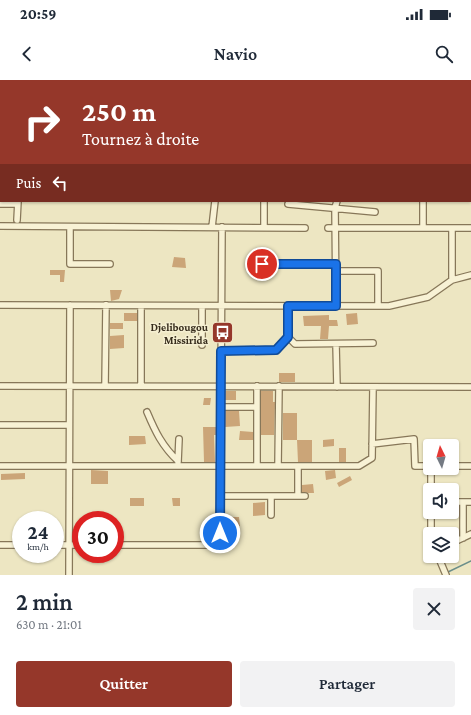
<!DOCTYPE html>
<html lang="fr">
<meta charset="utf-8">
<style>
:root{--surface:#fff;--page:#f2f2f3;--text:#1f2937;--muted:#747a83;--accent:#95372a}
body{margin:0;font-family:"Crimson Pro",serif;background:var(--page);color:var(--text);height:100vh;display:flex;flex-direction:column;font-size:15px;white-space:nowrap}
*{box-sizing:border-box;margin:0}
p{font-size:13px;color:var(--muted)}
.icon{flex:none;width:22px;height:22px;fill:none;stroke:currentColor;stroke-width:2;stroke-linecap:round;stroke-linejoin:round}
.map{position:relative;height:495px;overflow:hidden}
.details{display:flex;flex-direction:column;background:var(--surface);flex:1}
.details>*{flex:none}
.guide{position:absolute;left:0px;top:0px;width:471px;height:122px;box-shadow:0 1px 3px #0004;background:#95372a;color:#fff;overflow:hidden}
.needle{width:26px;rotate:355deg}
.tools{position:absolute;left:423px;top:359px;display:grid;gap:8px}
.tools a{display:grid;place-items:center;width:36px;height:36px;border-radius:4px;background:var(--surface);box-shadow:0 1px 3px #0004;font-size:20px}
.speed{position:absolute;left:12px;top:431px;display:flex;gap:8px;font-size:20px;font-weight:700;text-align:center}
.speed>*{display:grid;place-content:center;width:52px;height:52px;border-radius:50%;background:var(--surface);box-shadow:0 1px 3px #0004;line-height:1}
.speed small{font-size:10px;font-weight:400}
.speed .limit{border:6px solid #d22;background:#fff;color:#111}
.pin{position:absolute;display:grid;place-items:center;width:34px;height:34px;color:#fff;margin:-17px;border:2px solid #fff;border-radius:50%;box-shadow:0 1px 4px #0007}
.me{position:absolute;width:44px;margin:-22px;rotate:0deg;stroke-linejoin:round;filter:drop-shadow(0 0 3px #0008)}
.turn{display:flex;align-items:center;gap:14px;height:84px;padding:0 16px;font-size:18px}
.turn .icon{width:52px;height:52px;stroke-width:2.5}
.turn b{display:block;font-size:28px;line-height:34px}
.then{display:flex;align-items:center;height:38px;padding:0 16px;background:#0003;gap:8px;font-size:15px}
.round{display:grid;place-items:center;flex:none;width:42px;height:42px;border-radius:4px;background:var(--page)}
.head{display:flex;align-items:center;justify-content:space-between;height:68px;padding:0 16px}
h1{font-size:24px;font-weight:600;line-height:30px}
.action{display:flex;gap:8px;margin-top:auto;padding:8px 16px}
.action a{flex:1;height:46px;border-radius:4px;background:var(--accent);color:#fff;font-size:16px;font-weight:600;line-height:46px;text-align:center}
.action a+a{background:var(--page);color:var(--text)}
.status{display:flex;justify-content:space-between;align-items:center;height:28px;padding:0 20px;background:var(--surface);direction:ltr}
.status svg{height:11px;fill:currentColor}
header{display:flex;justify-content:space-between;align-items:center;height:52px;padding:0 16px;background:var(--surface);font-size:18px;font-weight:600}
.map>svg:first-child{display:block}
</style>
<div class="status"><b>20:59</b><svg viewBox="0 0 49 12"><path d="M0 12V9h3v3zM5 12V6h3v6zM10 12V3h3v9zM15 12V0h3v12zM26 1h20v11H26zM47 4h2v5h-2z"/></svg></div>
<header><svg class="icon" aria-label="back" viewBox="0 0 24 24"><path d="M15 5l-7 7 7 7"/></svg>Navio<svg class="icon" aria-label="search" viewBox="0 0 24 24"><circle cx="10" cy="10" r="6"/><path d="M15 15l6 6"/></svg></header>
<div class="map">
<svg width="471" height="495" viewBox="0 0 471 495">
<rect width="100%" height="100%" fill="#ede6c2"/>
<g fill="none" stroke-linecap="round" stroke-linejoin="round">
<path stroke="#6b8e8a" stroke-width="1.5" d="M448,492L471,481"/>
</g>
<path fill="#cba578" d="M174,177L185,178L186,188L172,187Z
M50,190H65L64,202H60V195H50Z
M110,210H122L119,219L111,221Z
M124,233H137V241H124Z
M357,233L358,244L347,245L346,234Z
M329,235V240H337L338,246H329L328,259H320L321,246H304L303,236Z
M110,243H123V249H110Z
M124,255V268L110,269V256Z
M279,293H295V302H279Z
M225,311H236V320H225Z
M261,311H273V322H275L274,355H261Z
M204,318H211L210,325H203Z
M225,331H239L240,346L225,347Z
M283,333H297V360H283Z
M203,347H216V355H214L215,382H204Z
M240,351L253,352V360H239Z
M129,356H145L146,364L129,365Z
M334,359V366L323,367V360Z
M297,360H312V382H298Z
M339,368H346V382H339Z
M91,390L108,391V404H91Z
M335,390L336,398L326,400L325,391Z
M25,393V399L1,400V394Z
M350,396L352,400L339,407L337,403Z
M313,404L314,413H308L305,412H302V405Z
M130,418H144V426H130Z
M172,418H180V426H173Z
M265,422V435L253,436V423Z
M225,437H239L240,446H225Z"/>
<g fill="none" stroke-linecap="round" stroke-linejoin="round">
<defs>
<path id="minor" d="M82,0V1
M112,0V1
M19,1V0
M54,1V0
M231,1V0
M266,1V0
M303,1L304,0
M0,32H1
M0,67H1
M0,95H1
M0,124H17
M288,124L375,132
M17,140L18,121
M0,146L305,148
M70,147V184H110
M212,147L215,121
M264,147V121
M328,148H471
M423,148V121
M452,148V200
M263,184H336
M336,191H378V226
M0,225L389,226L428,217L452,200L471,195
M336,226L335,128L337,121
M288,257L295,264L373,263
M336,264L337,307
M202,265V226
M221,271L276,270L288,257L287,226
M0,306L471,307
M105,306L106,225
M141,306V226
M221,327H257
M147,332C155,351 162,366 178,381
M0,345H69
M372,364L414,359L415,386H430
M178,382L179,359
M0,386H359L372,378L373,307
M257,386V306
M278,386L279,306
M452,386H471
M431,410V388
M221,416H305
M298,416V386
M452,422H471
M463,422V458
M271,435V416
M431,454V432
M452,463L471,454
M0,465H21
M55,465H81
M115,465H220L222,147
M438,476L446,495
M69,495L70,225"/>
</defs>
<use href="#minor" stroke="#877759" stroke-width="8"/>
<use href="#minor" stroke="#f8f2d5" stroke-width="5.5"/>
</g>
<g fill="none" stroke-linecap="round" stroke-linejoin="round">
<defs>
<path id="route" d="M220,453L221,271L276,270L288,257V226H336V184H262"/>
</defs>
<use href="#route" stroke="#114b97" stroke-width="10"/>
<use href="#route" stroke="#1a73e8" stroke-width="7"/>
</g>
<defs>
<symbol id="bus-square" viewBox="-11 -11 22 22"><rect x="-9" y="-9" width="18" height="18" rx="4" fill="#95372a" stroke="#f5efd1"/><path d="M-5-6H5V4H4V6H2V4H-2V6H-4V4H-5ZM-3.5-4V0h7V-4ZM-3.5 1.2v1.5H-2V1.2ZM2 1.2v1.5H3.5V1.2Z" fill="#fff"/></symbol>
</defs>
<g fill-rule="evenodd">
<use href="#bus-square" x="210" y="240" width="25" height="25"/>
</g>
<g text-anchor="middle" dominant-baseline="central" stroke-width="3" stroke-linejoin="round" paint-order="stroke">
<g font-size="11" font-weight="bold" fill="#372d1d" stroke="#f5efd1" text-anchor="end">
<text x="208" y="247">Djelibougou<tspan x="208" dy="13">Missirida</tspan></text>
</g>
</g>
</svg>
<div class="tools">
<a><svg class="needle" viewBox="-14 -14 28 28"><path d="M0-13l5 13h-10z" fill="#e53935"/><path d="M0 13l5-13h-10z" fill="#747a83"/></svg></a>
<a><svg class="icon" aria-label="sound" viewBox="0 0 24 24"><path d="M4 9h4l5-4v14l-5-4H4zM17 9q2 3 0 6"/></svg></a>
<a><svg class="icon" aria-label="layers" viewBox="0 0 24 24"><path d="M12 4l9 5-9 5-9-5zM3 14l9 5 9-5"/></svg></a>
</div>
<div class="speed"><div>24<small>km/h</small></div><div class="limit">30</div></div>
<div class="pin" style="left:262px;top:184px;background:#d93025"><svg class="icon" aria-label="arrive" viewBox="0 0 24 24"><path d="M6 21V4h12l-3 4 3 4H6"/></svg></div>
<svg class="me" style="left:220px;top:453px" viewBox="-20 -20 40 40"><circle r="17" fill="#1a73e8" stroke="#fff" stroke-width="3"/><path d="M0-11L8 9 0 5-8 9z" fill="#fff"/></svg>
<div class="guide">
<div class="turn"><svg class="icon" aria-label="right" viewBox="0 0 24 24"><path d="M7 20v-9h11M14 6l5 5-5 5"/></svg><div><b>250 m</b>Tournez à droite</div></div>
<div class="then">Puis<svg class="icon" aria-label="left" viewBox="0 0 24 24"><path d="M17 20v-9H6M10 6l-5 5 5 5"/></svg></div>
</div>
</div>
<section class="details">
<div class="head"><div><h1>2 min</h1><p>630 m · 21:01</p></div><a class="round"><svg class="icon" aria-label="close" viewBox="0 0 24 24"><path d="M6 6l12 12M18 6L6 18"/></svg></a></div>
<div class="action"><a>Quitter</a><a>Partager</a></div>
</section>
